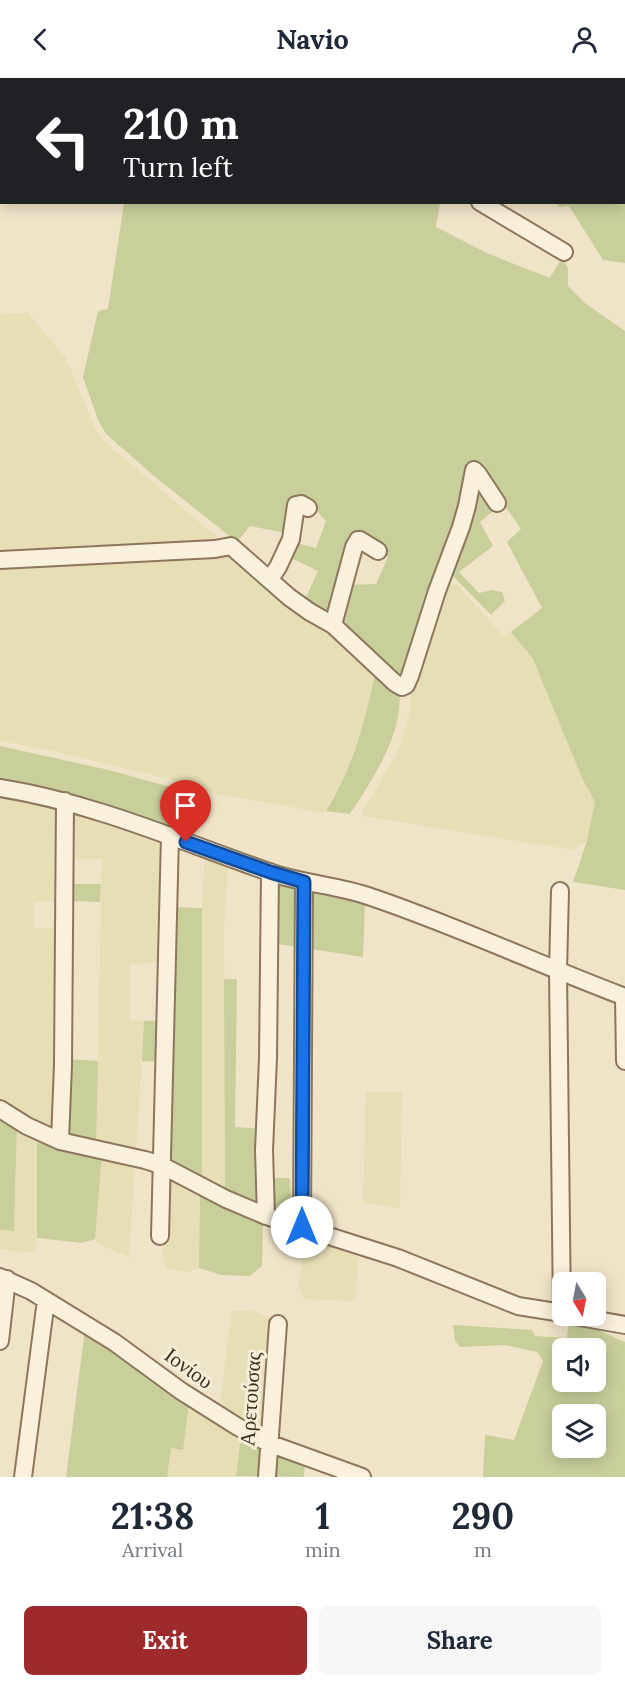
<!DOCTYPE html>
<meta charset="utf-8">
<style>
:root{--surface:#fff;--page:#f6f6f7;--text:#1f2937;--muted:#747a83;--accent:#9e2a2b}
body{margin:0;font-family:Lora,serif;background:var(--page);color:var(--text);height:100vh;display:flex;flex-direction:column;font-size:22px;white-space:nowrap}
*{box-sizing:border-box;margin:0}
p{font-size:20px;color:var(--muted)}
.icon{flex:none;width:33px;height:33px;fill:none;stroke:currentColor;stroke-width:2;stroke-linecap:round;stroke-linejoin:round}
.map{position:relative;height:1399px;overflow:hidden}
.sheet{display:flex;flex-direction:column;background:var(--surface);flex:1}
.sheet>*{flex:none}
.hud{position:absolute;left:0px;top:0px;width:626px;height:126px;box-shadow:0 3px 15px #0003;background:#202124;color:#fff;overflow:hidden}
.needle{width:39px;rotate:170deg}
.fabs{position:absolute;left:552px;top:1194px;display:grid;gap:12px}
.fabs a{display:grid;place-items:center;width:54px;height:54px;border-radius:9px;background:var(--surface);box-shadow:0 3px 15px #0003;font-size:30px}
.pin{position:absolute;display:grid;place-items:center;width:51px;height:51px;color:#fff;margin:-62px -26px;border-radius:50% 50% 50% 0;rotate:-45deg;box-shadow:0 0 6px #0007}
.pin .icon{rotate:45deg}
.me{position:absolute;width:66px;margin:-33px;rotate:0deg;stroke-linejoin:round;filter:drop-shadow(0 0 4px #0008)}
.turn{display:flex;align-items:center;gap:21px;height:126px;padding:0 24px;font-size:27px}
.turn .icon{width:78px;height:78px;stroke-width:2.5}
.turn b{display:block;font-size:42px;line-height:51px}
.eta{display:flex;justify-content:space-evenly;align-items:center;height:102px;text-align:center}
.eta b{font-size:36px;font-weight:700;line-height:42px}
.action{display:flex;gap:12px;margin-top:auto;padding:12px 24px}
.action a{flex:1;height:69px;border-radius:9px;background:var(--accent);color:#fff;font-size:24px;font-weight:700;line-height:69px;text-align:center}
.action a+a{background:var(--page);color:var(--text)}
header{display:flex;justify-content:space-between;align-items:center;height:78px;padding:0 24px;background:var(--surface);font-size:27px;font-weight:700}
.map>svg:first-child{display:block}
</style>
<header><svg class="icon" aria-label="back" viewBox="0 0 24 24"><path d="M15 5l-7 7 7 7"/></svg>Navio<svg class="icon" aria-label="person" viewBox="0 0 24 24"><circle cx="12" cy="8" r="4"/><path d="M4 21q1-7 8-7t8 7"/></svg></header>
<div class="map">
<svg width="625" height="1399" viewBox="0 0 625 1399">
<rect width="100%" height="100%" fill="#f0e4c8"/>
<path fill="#e6deb5" d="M28,235L66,280L96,352L106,365L225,466L0,475V236Z
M231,476L376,591L366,639L344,698L324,735L213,715L170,701L57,674L0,663V485Z
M457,506L504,559L511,554L533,581L582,700L595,724L587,763L573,772L364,738L362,735L399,671L410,633V610L446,507Z
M0,717L24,720L165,762L162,884L130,886V943H144L136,1075L96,1068L102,781H61V823L34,824V850L61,851L58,1055L0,1025Z
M205,775L228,783L224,855L225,1115L202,1104V830Z
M366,1014H402L400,1130L363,1125Z
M17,1048L37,1059V1160L35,1175L0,1171V1152L14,1153Z
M102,1076L135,1083L129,1179L99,1166L95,1161Z
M165,1097L200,1114L199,1190L188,1194L167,1191L163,1179Z
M304,1158L359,1171L355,1223L304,1221L300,1213L299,1203L301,1192Z
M252,1232L273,1242L264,1348L261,1358L219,1334L232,1233Z
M189,1324L198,1334L241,1359L236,1399H167L171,1369L183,1371Z"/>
<path fill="#c9cf9b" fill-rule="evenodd" d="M269,0H625V185L603,182L569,128L559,129L556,125L624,124V2Z
M124,125H440L436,149L489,176L550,200L562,179L568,190V208L586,226L625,253V812L573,804L587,763L595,724L582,700L533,581L511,554L542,530L507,464L521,451L503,425L480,444L493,468L459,494L479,515L492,512L502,514L505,523L491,537L444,489L405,593L399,600L341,544L348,507L376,506L388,479L362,459L330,539L303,526L318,493L287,478L293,464L316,470L326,443L305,420L293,419L285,455L250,448L237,464L154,398L106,356L98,342L83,299L98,233L108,231Z
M376,591L399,612C405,654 372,702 350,736L326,733C353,689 366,641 376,591Z
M0,668L109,692L199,717L202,721L199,728L173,751L0,706Z
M273,801L365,822L363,879L272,865Z
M68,806H101L100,824L68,823Z
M172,829L202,830V1104L165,1083L169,984L142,983L144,943L170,942Z
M224,901H237L235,1049L261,1051V1100H290L291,1122H298V1142L263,1145L262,1188L250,1198L221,1197L199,1190L200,1114L225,1126Z
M67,981L98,983L96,1068L64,1057Z
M0,1038L17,1048L14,1153L0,1152Z
M37,1059L102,1076L95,1161L82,1165L37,1160Z
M569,1239L625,1264V1399H483L485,1357L514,1362L543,1283L537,1274L505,1267L460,1269L455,1263L453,1247L532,1252L535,1258L567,1260ZM562,1270H596V1304H562ZM562,1336H596V1370H562Z
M85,1251L189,1324L183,1372L171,1370L167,1399H66Z
M241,1359L305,1384L304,1399L236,1398Z"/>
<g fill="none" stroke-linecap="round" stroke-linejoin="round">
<defs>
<path id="minor" d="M260,0L263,2
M0,70H2
M480,124L564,174
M0,482L215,471L231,468L289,519L310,534L333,547L395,605L402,609L406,607L410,598L437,513L461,449L467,428L474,392L478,396L497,425
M270,501L278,489L291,461L296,427L301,426L308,430
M333,547L354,469L358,462H360L378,473
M0,710C94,725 180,763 269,794C302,806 338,807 371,819C457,848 540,887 625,919
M560,813L558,893L562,1235
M624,919L625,983
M0,1031L27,1048L60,1063L145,1082L161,1087L226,1121L266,1138L398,1180L518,1228L562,1235
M60,1063L63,987L65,723
M266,1138L264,1072L268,980L270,794
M302,1149L304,804
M160,1158L170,758
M0,1199L31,1213L114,1264L181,1313L238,1349L268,1365L362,1399
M574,1238L625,1247
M0,1263L7,1201
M23,1399L46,1222
M267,1399L278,1246"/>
</defs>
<use href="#minor" stroke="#8d765c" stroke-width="20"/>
<use href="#minor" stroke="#faf1dc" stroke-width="16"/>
</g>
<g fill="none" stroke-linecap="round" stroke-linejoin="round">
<defs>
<path id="route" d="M186,764L270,794L304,804L302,1149"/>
</defs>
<use href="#route" stroke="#114b97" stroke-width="15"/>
<use href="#route" stroke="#1a73e8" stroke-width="10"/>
</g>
<g text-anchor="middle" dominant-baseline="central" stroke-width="6" stroke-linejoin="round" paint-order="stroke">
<g font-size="21" fill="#3d2e20" stroke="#f7eed8">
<text transform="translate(189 1290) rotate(36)">Ιονίου</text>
<text transform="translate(250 1321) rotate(-86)">Αρετούσας</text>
</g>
</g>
</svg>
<div class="fabs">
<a><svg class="needle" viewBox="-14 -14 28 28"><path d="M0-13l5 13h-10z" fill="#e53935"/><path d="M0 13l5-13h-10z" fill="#747a83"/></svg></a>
<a><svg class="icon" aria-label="sound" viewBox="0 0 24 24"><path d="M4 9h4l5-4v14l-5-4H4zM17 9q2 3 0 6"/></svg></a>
<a><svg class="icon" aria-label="layers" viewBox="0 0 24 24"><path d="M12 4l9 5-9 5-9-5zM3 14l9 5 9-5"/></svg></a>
</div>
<div class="pin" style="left:186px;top:764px;background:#d93025"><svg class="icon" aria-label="arrive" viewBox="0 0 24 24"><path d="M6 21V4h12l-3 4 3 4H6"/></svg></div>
<svg class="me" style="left:302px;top:1149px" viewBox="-20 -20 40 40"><circle r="19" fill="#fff"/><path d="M0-13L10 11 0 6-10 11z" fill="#1a73e8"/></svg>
<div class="hud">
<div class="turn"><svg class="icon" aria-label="left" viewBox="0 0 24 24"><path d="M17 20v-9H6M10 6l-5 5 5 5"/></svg><div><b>210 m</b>Turn left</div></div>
</div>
</div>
<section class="sheet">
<div class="eta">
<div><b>21:38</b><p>Arrival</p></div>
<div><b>1</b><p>min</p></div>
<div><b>290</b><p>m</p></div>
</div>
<div class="action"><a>Exit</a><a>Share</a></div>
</section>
